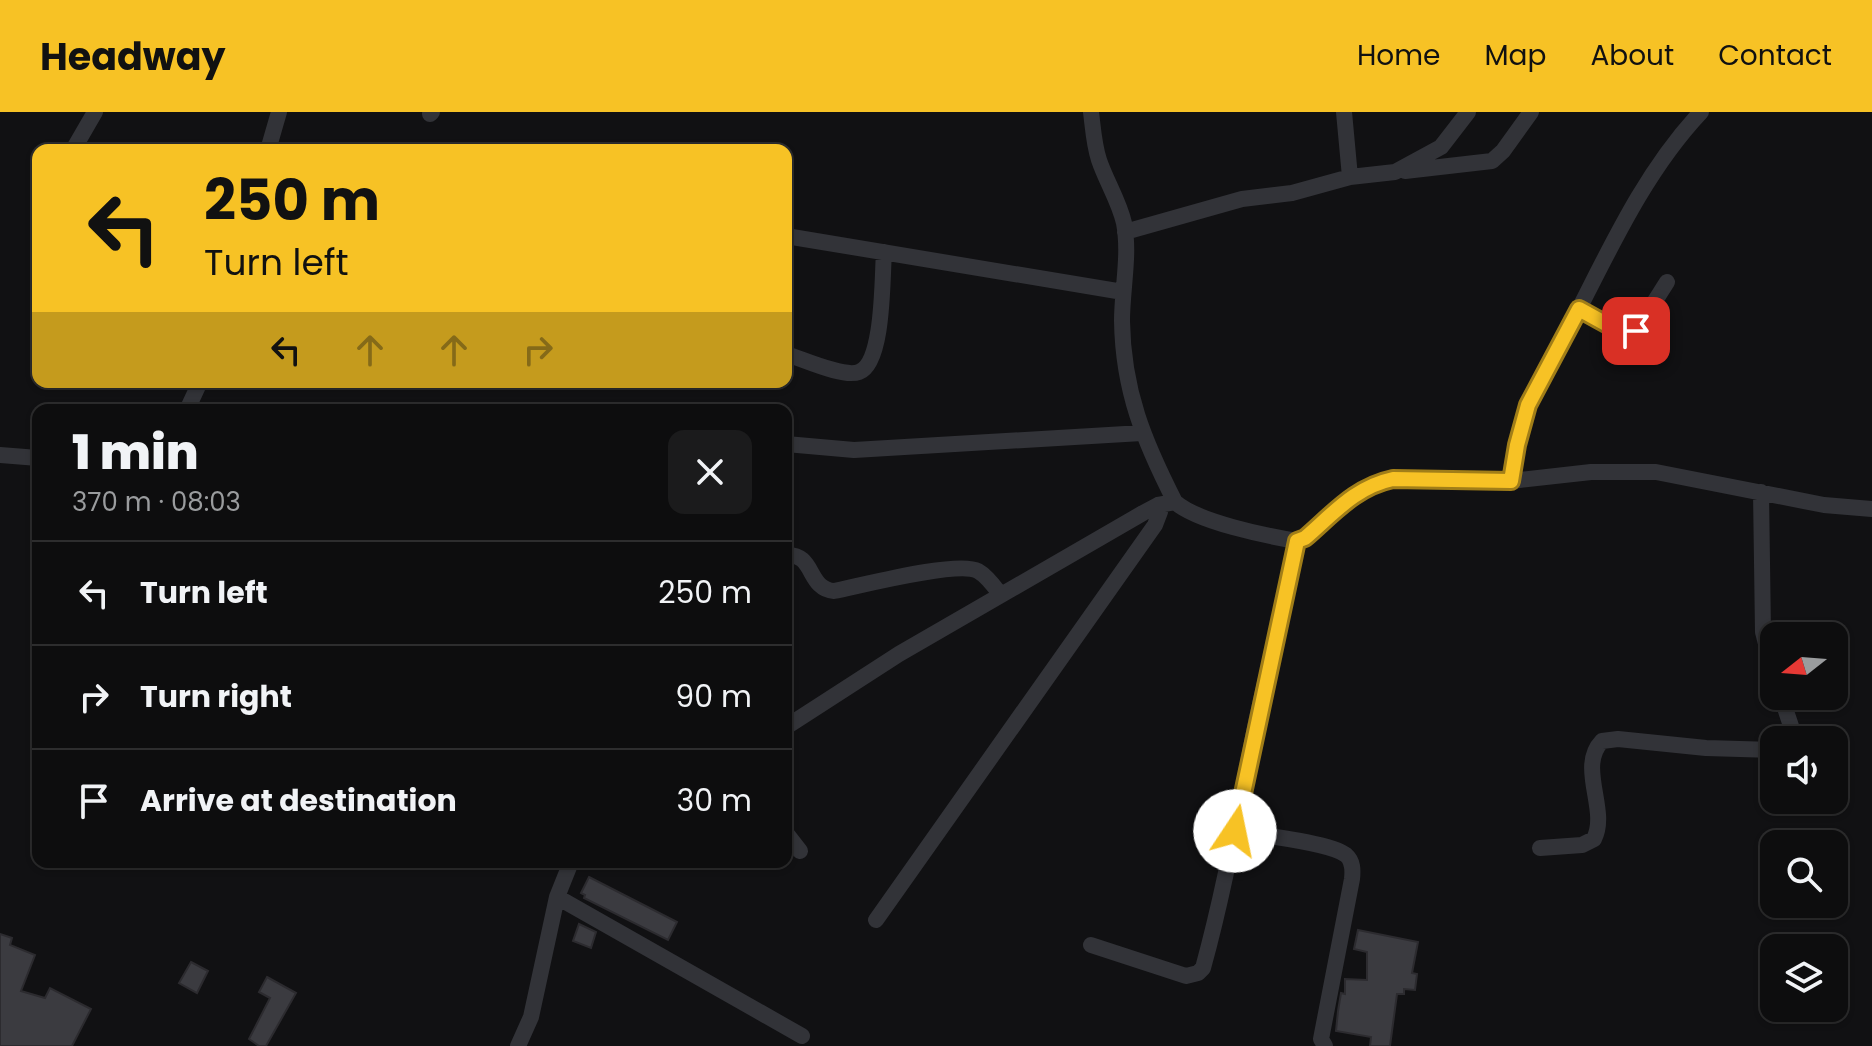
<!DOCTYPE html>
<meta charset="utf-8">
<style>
:root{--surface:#0d0d0e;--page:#1b1b1c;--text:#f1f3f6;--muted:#9a9c9e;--line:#2d2d2e;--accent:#f7c225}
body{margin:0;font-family:Poppins,sans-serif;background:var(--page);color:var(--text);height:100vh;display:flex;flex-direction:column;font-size:30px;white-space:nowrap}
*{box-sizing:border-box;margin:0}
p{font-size:26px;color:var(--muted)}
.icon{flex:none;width:44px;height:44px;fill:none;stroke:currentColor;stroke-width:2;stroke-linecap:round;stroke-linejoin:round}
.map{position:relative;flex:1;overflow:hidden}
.sheet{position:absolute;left:32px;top:292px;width:760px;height:464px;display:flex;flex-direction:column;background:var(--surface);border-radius:16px;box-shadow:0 2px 6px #0004,0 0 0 2px var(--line)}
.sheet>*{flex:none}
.banner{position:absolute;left:32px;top:32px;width:760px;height:244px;border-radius:16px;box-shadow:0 2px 6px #0004,0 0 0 2px var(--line);background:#f7c225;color:#111;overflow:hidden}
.needle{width:52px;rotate:253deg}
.tools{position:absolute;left:1760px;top:510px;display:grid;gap:16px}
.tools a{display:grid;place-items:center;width:88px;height:88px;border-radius:16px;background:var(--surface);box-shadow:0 2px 6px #0004,0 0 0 2px var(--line);font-size:40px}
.pin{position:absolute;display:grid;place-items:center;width:68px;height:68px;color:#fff;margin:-34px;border-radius:16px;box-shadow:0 4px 12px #0006}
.me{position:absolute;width:88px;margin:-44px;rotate:11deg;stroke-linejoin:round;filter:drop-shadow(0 0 6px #0008)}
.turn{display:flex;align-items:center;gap:28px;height:168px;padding:0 40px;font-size:36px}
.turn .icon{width:104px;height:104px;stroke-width:2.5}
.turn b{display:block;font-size:56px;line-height:68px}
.lanes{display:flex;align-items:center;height:76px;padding:0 40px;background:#0003;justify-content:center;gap:40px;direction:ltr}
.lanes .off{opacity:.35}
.round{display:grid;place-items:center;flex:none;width:84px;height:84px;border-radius:16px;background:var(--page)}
.overview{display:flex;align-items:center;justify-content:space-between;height:136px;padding:0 40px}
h1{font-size:48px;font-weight:800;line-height:60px}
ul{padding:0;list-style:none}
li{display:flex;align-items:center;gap:24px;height:104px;padding:0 40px;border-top:2px solid var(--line)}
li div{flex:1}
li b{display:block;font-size:30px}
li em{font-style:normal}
header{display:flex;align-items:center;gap:48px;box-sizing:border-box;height:112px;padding:0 40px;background:var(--accent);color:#111}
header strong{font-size:38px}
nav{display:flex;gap:44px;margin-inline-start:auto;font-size:28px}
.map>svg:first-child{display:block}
</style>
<header>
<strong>Headway</strong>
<nav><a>Home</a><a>Map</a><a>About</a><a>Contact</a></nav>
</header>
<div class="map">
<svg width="1872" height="934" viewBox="0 0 1872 934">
<rect width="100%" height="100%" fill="#111113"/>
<path fill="#3b3b40" stroke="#2c2b2f" stroke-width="2" d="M589,765L677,810L668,828L584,786L585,783L581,781Z
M579,812L596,820L591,836L573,829Z
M1358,818L1418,830L1412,861L1417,862L1415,878L1404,877V882H1397L1390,934H1370L1371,925L1336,919L1338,899L1341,881L1345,882V867L1367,868V840L1354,837Z
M0,822L12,826L10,833L35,843L21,879L45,886L50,876L91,897L72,934H0Z
M191,850L208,859L197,881L179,871Z
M267,865L296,881L266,934H259L249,927L270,886L259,880Z"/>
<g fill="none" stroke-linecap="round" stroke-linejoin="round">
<path stroke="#323338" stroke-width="16" d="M1091,0C1093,16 1094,33 1099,48C1106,69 1119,89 1124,111C1130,143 1122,177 1122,209C1123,279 1144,329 1175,390
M1344,0L1350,65
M430,2L432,0
M73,38L95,0
M268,38L279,0
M1405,59L1492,49L1503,39L1531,0
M1125,120L1242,87L1292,81L1350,65L1395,60L1441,35L1468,0
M786,124L1123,180
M1579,197L1626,223L1636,219L1667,170
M786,242C803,247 843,266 859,260C884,251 882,165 884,140
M187,298L200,270
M786,332L854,338L1142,321
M0,343L38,346
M1511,369C1515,343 1519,316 1529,291C1544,257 1564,226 1581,193C1615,126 1649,55 1701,0
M1761,380L1763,520L1774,563
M786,443C815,441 807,477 834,479C860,474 958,448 978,459C987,464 994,474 1000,482
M1781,584L1791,614L1789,628
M786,615L899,542L1143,401L1158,393L1175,390C1197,410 1267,424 1297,429L1305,426C1333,402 1355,375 1393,367L1511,369L1591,360H1656L1824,393L1872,397
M1235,719C1258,723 1330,730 1346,743C1353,749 1353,758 1352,767L1321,927L1325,934
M786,721L800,739
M1540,736L1582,733L1594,727C1609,698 1577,655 1602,629L1618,627L1706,636L1774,638
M557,785L802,924
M876,808L1155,413L1160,400L1158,393
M1091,833L1186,864L1198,861L1203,856C1225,776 1239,695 1255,615C1268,553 1286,492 1297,429
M518,934L531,905L557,785L571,750"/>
</g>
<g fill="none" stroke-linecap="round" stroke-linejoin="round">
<defs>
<path id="route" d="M1235,719L1297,429L1305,426C1333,402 1355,375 1393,367L1511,369L1517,333L1528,293L1579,197L1626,223L1636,219"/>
</defs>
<use href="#route" stroke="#a17e18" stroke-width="20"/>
<use href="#route" stroke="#f7c225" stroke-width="14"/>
</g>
</svg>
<div class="tools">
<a><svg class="needle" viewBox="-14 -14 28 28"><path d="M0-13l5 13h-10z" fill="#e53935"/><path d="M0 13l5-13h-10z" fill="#9a9c9e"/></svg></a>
<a><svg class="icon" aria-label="sound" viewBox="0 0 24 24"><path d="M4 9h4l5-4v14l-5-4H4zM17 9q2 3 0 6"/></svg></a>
<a><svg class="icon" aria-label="search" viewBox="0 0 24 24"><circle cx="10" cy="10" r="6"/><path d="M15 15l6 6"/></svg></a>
<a><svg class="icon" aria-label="layers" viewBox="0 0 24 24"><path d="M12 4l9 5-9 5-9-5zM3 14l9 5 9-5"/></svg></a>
</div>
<div class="pin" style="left:1636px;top:219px;background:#d93025"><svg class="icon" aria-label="arrive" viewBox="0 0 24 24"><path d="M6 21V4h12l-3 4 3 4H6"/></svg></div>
<svg class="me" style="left:1235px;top:719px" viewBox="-20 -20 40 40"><circle r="19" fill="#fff"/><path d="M0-13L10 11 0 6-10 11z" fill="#f7c225"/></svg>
<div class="banner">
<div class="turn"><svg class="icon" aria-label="left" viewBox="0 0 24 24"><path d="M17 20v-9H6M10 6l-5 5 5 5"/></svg><div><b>250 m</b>Turn left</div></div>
<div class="lanes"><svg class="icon" aria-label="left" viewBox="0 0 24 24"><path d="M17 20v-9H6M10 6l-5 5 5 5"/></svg><svg class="icon off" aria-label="ahead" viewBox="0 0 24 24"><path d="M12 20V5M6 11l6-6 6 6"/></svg><svg class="icon off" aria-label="ahead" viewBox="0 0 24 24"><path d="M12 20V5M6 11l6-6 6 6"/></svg><svg class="icon off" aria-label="right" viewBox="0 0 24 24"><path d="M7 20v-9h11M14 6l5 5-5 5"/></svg></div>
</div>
<section class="sheet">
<div class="overview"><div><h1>1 min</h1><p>370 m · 08:03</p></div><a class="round"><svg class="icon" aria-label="close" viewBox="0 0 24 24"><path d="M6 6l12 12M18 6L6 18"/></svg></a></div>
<ul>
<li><svg class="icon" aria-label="left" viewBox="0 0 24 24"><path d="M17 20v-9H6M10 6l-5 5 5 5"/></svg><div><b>Turn left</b></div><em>250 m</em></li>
<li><svg class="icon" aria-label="right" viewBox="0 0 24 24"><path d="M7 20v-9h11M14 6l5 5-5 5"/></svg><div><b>Turn right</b></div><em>90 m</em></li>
<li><svg class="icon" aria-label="arrive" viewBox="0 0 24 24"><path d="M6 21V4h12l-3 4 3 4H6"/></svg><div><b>Arrive at destination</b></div><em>30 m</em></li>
</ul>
</section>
</div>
